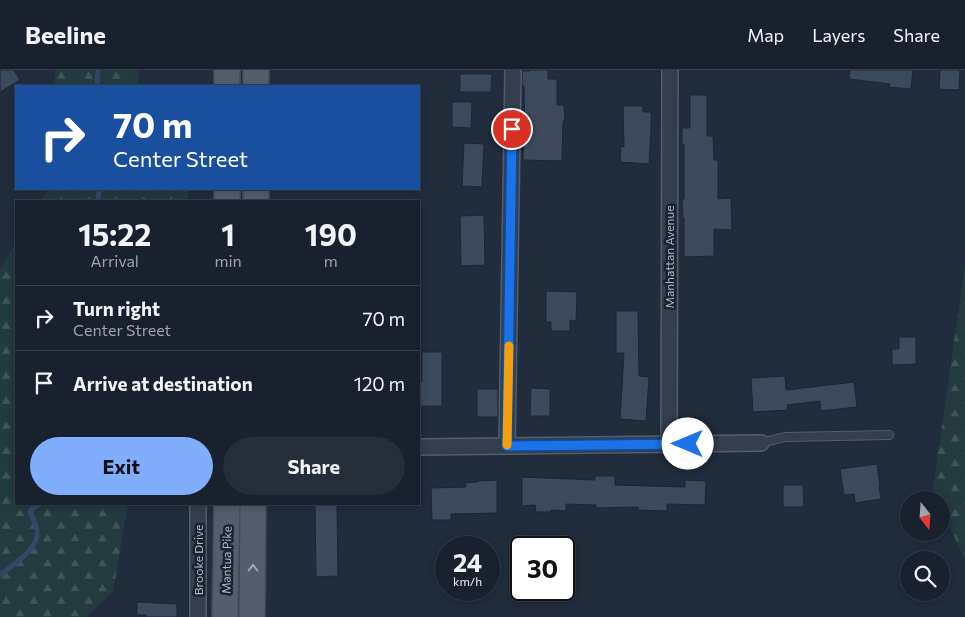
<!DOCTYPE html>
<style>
:root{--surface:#19212e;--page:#262e3a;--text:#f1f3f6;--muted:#9fa3aa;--line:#373e4a;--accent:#81adfd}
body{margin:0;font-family:Commissioner,sans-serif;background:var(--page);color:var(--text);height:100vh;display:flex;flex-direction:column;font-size:19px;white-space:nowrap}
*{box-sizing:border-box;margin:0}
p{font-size:16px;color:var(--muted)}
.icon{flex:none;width:28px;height:28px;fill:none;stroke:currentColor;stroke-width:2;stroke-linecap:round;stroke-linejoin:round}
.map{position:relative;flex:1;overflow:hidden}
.sheet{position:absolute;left:15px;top:130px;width:405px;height:305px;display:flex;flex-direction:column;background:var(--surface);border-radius:0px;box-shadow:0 2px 8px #0003,0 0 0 1px var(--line)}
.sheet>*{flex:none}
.banner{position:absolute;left:15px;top:15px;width:405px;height:105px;border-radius:0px;box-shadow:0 2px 8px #0003,0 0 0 1px var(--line);background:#1a4fa0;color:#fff;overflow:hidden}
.needle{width:32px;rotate:163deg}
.tools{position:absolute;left:900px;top:421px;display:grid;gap:10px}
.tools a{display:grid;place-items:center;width:50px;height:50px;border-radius:50%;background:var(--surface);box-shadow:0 2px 8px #0003,0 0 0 1px var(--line);font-size:25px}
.speed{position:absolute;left:435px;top:466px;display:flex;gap:10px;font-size:25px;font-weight:700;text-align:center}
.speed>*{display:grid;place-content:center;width:65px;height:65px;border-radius:50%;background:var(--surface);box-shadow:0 2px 8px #0003,0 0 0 1px var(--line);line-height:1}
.speed small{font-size:12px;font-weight:400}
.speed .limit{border:2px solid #111;border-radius:8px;background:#fff;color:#111}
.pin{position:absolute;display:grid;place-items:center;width:42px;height:42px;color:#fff;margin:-21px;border:2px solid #fff;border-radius:50%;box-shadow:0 1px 5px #0007}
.me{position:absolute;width:55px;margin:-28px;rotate:270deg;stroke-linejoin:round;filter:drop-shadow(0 0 4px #0008)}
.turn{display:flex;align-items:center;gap:18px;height:105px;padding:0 15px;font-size:22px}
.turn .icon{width:65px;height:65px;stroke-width:2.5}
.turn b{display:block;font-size:35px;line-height:42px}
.eta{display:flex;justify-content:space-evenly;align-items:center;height:85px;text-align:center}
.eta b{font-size:30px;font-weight:700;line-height:35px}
.button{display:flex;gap:10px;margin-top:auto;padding:10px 15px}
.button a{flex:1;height:58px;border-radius:30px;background:var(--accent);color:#111;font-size:20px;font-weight:700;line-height:58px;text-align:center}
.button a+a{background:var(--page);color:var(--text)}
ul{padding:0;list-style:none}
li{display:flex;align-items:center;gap:15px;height:65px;padding:0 15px;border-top:1px solid var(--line)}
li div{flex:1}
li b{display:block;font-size:19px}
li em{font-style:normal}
header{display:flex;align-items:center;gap:30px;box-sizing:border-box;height:70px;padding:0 25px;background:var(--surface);border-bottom:1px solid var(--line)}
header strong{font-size:24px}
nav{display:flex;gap:28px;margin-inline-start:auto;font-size:18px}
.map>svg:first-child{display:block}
</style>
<header>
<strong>Beeline</strong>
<nav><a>Map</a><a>Layers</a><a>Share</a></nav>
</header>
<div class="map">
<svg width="965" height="547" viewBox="0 0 965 547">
<defs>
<pattern id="forest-firs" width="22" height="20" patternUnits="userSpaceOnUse" patternTransform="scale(1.25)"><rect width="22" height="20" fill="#233a3e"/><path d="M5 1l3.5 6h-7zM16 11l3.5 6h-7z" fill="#415458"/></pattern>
</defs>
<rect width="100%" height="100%" fill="#212c3d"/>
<path fill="url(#forest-firs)" d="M55,0H138L139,16H55Z
M48,119H188V131H41Z
M16,173V434H128L113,522L87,547H0V200Z
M965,194V490L941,438V430H938L933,419Z"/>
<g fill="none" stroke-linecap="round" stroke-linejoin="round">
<path stroke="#344765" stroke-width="5" d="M97,16L98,0
M98,131L99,119
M0,505C12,496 41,477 37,460C36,454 32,447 30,441L33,438L40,434"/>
</g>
<path fill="#3d4a5c" stroke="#1d2533" d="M0,0H14L20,10L0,22Z
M530,0H548V9H557V35H564L565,51H563L562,91L523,90L524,70H525L524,16H522V1H530Z
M850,0H913L911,19L889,17L890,14L849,9Z
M940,0H960L959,20L939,19Z
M460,4H492L491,22H460Z
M690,25H707V66H713L714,90H718V129L731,128L732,160L714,159V186L684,187V148H683L682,129H684V74L682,75V58H690Z
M452,32H472L471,58L452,57Z
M623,36H643V42H651V59L649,94L620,92L621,76L624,77Z
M464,73L484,74L482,117L462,116Z
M484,145L485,195L461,196L460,146Z
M546,221L577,222L576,251L570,250V261H551V252H546Z
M616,241H638L639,306L649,307L646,351L620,349L624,283H616Z
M899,267H916V294L892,295V279H899Z
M422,282H442V336H419V312H422Z
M785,306L786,320L854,312L857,337L821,341L820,331L787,335L788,340L753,342L751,308Z
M531,318L550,319V346H530Z
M477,319H498V347H477Z
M877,394L880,417H879L881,429L855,433L854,424L844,425L840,399Z
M595,406H615V415L685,417V410L706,411L705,435L667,434V441L638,440V437L596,438V435L566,434V441L551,440V442H536L535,435L522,436V407L595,410Z
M497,410V443L451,444V450H432L431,418L466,417L465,413L478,412V411Z
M783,415H803L804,437H783Z
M315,434H337L338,506L316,507Z
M137,532L177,534V547H146V545H137Z"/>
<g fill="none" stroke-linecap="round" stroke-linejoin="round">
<defs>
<path id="service" d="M761,373L785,367L889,365"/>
<path id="minor" d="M669,374L670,0
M507,376L513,0
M419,377L761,373
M198,434V547"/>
<path id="primary" d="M227,16V0
M256,16V0
M227,119V131
M256,131V119
M225,547L227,434
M252,547L253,434"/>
</defs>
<use href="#service" stroke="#535c6b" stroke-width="10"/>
<use href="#minor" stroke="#535c6b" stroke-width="18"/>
<use href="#primary" stroke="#3e4756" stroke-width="28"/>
<use href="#service" stroke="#353e4d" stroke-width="8"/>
<use href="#minor" stroke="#353e4d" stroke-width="15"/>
<use href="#primary" stroke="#535d6d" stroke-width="25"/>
</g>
<defs><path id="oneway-chevron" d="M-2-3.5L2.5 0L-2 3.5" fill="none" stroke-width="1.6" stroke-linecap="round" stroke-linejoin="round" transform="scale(1.25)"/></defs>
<use stroke="#9ea7b6" href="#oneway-chevron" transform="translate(253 498) rotate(-90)"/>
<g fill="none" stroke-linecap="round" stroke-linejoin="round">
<defs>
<path id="route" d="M512,59L507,376L688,374"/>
</defs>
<use href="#route" stroke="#114b97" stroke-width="12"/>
<use href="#route" stroke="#1a73e8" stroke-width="9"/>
<path stroke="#f59e0b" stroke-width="9" d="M507,375L509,276"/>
</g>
<g text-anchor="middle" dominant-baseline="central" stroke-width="5" stroke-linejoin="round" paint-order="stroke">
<g font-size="12" fill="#b1b9c8" stroke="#1b2331">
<text transform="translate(669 187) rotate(-90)">Manhattan Avenue</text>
<text transform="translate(198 490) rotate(-90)">Brooke Drive</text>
<text transform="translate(226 490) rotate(-89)">Mantua Pike</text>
</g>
</g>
</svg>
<div class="tools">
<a><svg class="needle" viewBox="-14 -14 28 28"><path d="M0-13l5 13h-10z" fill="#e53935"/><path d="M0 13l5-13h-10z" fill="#9fa3aa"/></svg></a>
<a><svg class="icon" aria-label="search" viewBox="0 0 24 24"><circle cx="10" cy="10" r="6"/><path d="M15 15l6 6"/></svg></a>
</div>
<div class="speed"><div>24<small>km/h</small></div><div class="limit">30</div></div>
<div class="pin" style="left:512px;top:59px;background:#d93025"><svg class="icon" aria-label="arrive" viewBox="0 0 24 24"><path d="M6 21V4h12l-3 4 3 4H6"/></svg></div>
<svg class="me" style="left:688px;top:374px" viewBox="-20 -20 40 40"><circle r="19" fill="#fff"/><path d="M0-13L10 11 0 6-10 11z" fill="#1a73e8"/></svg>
<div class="banner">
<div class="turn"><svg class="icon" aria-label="right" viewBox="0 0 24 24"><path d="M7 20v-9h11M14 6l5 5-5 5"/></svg><div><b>70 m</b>Center Street</div></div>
</div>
<section class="sheet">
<div class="eta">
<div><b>15:22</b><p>Arrival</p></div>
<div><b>1</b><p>min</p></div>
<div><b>190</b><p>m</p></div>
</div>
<ul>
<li><svg class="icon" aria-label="right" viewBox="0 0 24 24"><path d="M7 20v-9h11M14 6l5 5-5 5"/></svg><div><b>Turn right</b><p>Center Street</p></div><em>70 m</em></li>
<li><svg class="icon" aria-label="arrive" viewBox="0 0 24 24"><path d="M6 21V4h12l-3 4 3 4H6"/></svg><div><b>Arrive at destination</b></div><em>120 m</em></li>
</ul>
<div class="button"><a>Exit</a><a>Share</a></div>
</section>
</div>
